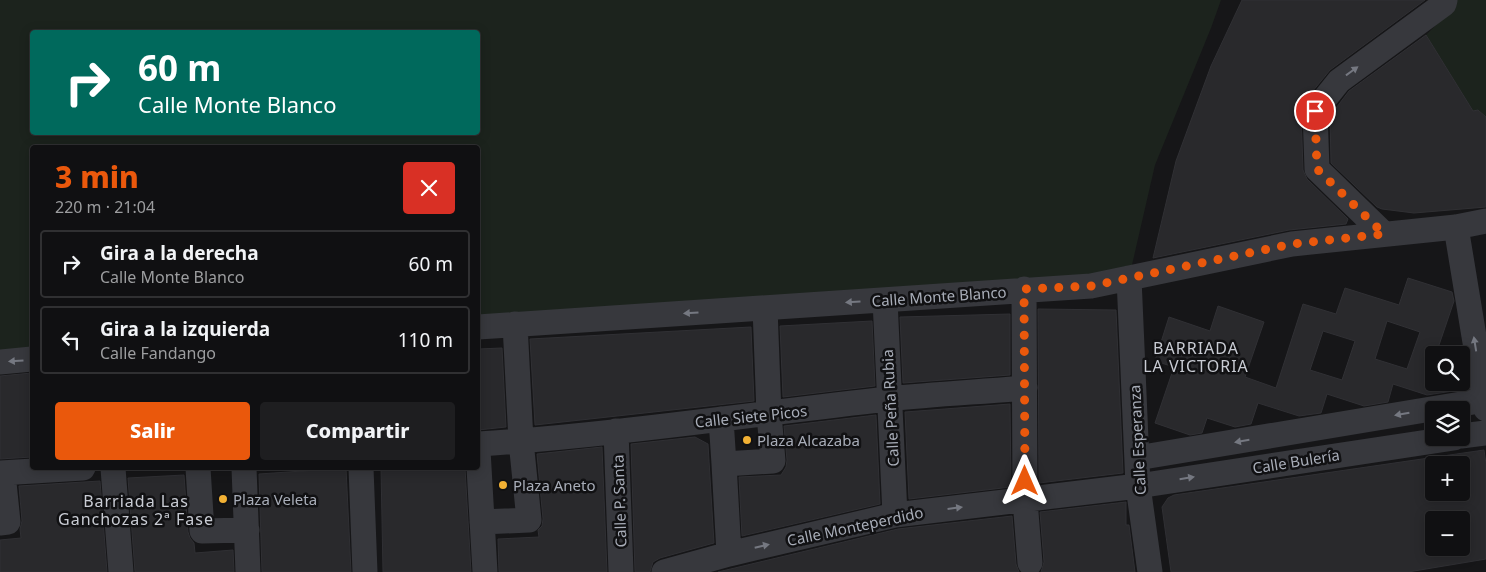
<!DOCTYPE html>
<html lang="es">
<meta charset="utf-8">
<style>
:root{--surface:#101012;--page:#1e1e20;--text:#f1f3f6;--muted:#9c9d9f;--line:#303032;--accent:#ea580c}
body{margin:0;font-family:"Noto Sans",sans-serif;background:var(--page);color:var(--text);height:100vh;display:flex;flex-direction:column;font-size:19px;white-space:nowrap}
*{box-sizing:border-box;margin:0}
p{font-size:16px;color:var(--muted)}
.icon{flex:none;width:28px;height:28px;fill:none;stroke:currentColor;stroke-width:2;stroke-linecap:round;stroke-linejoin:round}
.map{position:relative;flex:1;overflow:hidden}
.side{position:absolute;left:30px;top:145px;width:450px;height:325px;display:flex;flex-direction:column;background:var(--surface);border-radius:5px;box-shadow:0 2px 12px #0003,0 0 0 1px var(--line)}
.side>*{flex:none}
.banner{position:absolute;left:30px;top:30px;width:450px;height:105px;border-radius:5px;box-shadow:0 2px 12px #0003,0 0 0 1px var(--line);background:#00695c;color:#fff;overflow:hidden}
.buttons{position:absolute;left:1425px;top:346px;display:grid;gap:10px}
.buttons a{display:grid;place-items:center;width:45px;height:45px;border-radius:5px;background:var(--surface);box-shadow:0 2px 12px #0003,0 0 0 1px var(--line);font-size:25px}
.pin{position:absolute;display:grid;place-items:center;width:42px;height:42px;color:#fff;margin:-21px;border:2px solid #fff;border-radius:50%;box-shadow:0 1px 5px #0007}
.me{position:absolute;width:55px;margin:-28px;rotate:0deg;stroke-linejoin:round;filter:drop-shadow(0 0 4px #0008)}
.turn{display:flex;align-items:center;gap:18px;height:105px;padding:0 25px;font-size:22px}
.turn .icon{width:65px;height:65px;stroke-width:2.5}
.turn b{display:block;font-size:35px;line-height:42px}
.round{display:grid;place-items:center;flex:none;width:52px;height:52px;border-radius:5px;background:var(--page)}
.head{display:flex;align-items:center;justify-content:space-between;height:85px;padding:0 25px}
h1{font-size:30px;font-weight:800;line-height:38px;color:var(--accent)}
.primary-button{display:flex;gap:10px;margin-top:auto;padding:10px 25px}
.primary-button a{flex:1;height:58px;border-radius:5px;background:var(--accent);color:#fff;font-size:20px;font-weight:800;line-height:58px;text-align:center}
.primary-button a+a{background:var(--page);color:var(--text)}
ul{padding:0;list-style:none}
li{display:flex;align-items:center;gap:15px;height:68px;margin:0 10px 8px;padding:0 15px;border:2px solid var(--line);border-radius:5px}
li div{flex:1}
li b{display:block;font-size:19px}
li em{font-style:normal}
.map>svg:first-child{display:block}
</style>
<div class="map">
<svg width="1486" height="572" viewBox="0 0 1486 572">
<rect width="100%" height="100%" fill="#161618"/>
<path fill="#1c231d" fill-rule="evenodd" d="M0,0H1221L1211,28L1155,165L1129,278L478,327V148H32V359L0,362ZM32,32H478V132H32Z
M1456,0H1486V117L1478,110L1473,111L1426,35L1453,8Z"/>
<path fill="#29292c" stroke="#303034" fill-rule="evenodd" d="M1242,0H1425L1330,70L1303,103L1301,112L1303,170L1307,179L1348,219L1346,224L1289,230L1153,258L1176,161L1211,66Z
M1426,35L1473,111L1478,110L1486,117V207L1414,213L1382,209L1377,207L1331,163L1330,116L1349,91Z
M1408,278L1452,292L1454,301L1438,348L1459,355H1434V382H1456L1453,391L1427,395L1393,384L1388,402L1364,406L1327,394L1321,413L1299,416L1258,403L1251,424L1235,427L1207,418L1202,433L1190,435L1155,423L1174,367L1155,361L1169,317L1210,331L1218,306L1264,322L1245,377L1276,388L1303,304L1336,314L1345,288L1399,305ZM1387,321L1420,332L1407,369L1375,359ZM1323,331L1355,341L1342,380L1310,370Z
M1038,309L1116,310L1123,473L1039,483Z
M1010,314V375L903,383L900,317Z
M872,321L875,386L783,397L780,326Z
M751,327L754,401L535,425L530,339Z
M502,348L506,427L478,430V349Z
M32,373V457L0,459V376Z
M1010,404L1011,487L909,499L905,412Z
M876,415L880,504L742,536L739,477L781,475L786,467L787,460L784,426Z
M695,437L708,444L714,543L660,558L653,562L650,572H635L631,444Z
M602,447L607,572H499L498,539L539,537L538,530L542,526L543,519L537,454Z
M1484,450L1486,464V559L1408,572H1171L1162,507L1168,498L1174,495ZM1434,465H1461V492H1434ZM1434,520H1461V548H1434Z
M346,468L351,572H262L259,474Z
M381,468H465L471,572H383Z
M184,475L188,532L190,538L194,543L195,553L233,550L234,572H135L128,478Z
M100,481L107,572H0V540L21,538L20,529L22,521L19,486Z
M1126,502V525H1129L1135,572H1041L1044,562L1040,512Z
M1012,516L1016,564L1019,572H718L898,529Z"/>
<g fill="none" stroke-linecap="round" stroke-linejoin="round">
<path stroke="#37383d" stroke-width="25" d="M1456,227L1486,409
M1384,234L1317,169L1315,111L1339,81L1444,4L1445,0
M1129,278L1138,486L1150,572
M1024,289L1025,500L1030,563
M885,300L895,515
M478,327L1091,286L1292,244L1456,227L1486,221
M0,362L32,359
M721,419L724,464L773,461L769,414L765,308
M616,431L621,572
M1461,436L1486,433
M478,444C615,435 752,414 888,399C934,394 979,392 1025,388
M478,450L485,572
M1137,458L1485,400
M724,464L729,554
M113,468L121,572
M198,468L202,531L247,530
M244,468L248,572
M361,468L365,572
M0,473L83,468
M482,522L529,520L521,441L515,324
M0,523L8,522L3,473
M664,572L729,554L895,515L1138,486L1454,438"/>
</g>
<defs><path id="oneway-solid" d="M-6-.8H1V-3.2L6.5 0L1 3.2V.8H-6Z" transform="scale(1.25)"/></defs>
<g fill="#757881">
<use href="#oneway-solid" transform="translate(1352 71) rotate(-36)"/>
<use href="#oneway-solid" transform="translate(853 302) rotate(176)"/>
<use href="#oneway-solid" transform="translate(691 313) rotate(176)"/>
<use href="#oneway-solid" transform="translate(1475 344) rotate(-99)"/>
<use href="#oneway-solid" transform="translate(16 361) rotate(176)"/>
<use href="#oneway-solid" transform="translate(1402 414) rotate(170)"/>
<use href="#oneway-solid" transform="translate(1242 441) rotate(170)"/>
<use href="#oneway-solid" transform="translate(1187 478) rotate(-9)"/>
<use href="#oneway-solid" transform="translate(955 508) rotate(-7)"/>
<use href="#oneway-solid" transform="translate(762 546) rotate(-13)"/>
</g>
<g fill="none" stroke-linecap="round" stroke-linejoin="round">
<path stroke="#ea580c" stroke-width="9" stroke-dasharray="0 16.2" d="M1025,481L1024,289L1091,286L1292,244L1384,234L1317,169L1315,111"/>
</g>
<g fill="#f2b134" stroke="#111113" stroke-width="2">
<circle cx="747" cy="440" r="5"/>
<circle cx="503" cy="485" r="5"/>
<circle cx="223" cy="499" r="5"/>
</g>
<g text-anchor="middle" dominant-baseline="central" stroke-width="5" stroke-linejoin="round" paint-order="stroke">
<g font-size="15" fill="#a8adb8" stroke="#111113">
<text transform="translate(939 296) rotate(-4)">Calle Monte Blanco</text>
<text transform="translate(890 408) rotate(-93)">Calle Peña Rubia</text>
<text transform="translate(751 416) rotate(-6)">Calle Siete Picos</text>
<text transform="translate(1137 440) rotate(-93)">Calle Esperanza</text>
<text transform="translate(1296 461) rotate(-9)">Calle Bulería</text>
<text transform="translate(619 501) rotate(-92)">Calle P. Santa</text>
<text transform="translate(855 526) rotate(-12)">Calle Monteperdido</text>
</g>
<g font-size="15" fill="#a8adb8" stroke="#111113" text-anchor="start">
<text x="757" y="440">Plaza Alcazaba</text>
<text x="513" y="485">Plaza Aneto</text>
<text x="233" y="499">Plaza Veleta</text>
</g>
<g font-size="16" letter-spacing="1" fill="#c9ccd4" stroke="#111113">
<text x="1196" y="348">BARRIADA<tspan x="1196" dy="18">LA VICTORIA</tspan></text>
<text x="136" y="501">Barriada Las<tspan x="136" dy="18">Ganchozas 2ª Fase</tspan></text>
</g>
</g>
</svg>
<div class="buttons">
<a><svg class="icon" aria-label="search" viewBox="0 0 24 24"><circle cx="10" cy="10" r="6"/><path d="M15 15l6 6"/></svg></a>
<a><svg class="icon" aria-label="layers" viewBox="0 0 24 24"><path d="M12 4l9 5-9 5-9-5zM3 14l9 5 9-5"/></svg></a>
<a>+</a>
<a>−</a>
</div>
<div class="pin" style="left:1315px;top:111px;background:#d93025"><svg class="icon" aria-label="arrive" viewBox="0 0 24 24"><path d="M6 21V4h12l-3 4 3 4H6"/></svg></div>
<svg class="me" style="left:1025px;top:481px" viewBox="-20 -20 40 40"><path d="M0-17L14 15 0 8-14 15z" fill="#ea580c" stroke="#fff" stroke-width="4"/></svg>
<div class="banner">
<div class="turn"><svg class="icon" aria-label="right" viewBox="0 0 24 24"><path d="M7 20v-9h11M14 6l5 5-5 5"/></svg><div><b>60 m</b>Calle Monte Blanco</div></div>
</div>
<section class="side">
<div class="head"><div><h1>3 min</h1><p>220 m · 21:04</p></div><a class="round" style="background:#d93025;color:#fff"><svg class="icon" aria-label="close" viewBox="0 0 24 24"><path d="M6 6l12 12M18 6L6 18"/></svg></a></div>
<ul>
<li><svg class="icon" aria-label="right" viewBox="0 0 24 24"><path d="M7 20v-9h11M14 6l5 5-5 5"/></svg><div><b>Gira a la derecha</b><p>Calle Monte Blanco</p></div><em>60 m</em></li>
<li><svg class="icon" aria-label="left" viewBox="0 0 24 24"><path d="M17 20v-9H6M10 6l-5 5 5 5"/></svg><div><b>Gira a la izquierda</b><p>Calle Fandango</p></div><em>110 m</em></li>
</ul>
<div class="primary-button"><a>Salir</a><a>Compartir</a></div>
</section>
</div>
